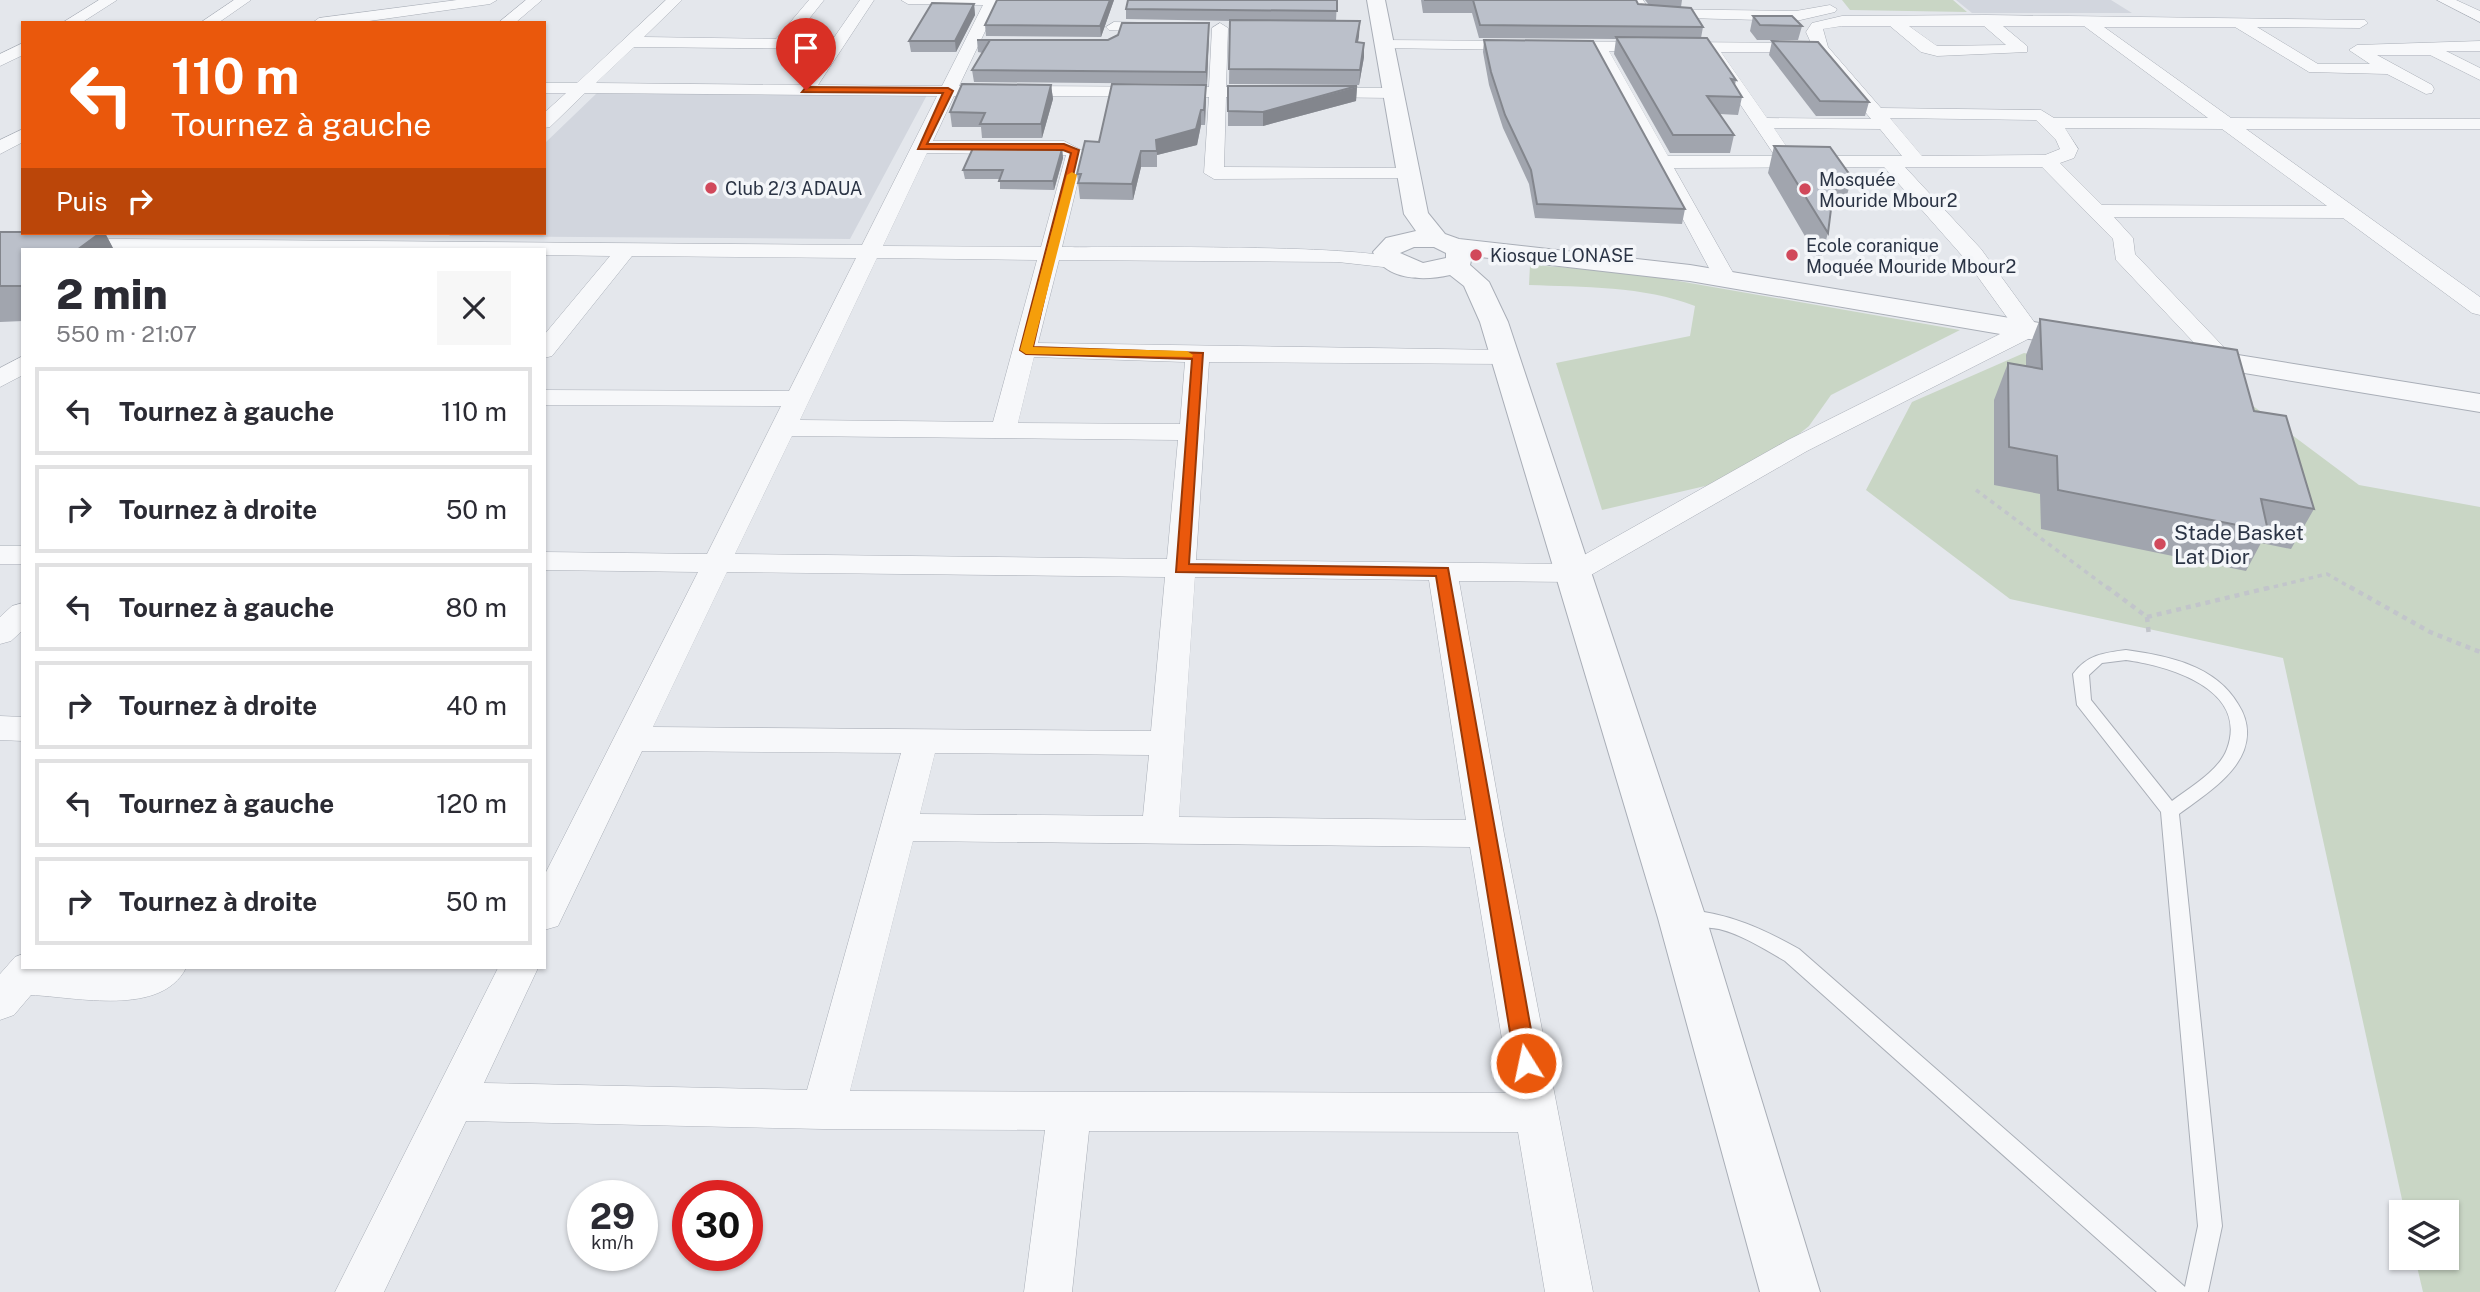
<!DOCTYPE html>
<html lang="fr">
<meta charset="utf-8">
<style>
:root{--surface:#fff;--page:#f7f7f7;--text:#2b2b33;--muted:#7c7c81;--line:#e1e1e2}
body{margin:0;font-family:"Public Sans",sans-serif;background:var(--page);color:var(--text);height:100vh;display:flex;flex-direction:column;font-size:26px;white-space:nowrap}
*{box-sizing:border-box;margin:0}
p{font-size:23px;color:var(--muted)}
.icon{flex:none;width:38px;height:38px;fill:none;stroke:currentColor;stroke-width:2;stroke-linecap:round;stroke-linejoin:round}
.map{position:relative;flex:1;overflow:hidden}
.side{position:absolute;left:21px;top:248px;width:525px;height:721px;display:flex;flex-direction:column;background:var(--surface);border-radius:0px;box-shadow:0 2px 5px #0004}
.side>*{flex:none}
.guide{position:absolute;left:21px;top:21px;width:525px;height:214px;border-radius:0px;box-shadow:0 2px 5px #0004;background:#ea580c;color:#fff;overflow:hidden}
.fabs{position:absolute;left:2389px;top:1200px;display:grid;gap:14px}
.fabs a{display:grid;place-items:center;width:70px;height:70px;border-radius:0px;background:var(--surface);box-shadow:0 2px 5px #0004;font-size:35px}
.speed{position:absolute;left:567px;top:1180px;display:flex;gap:14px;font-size:35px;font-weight:700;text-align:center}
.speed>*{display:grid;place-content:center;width:91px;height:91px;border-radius:50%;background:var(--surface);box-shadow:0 2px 5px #0004;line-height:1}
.speed small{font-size:18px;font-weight:400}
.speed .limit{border:10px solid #d22;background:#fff;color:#111}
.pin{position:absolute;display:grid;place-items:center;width:60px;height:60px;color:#fff;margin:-72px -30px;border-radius:50% 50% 50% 0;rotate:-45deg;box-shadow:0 0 7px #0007}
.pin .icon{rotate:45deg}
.me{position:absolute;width:77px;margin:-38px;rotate:350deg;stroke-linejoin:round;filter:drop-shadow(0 0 5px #0008)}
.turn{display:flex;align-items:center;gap:24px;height:147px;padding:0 35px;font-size:32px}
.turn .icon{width:91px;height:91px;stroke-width:2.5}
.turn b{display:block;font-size:49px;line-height:60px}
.then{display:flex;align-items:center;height:66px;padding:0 35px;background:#0003;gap:14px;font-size:26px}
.round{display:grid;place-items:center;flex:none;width:74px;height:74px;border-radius:0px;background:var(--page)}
.summary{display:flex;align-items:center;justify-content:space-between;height:119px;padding:0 35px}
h1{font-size:42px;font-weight:800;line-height:52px}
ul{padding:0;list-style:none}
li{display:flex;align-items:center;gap:21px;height:88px;margin:0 14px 10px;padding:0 21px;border:4px solid var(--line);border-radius:0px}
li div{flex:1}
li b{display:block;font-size:26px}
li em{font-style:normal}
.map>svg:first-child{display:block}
</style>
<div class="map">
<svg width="2480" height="1292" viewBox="0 0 2480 1292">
<rect width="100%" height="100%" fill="#e4e7ec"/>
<path fill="#d2d6de" d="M1956,0H2111L2132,13H1972Z
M597,93L927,95L850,239L449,236L452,233H544V144Z"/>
<path fill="#c9d6c5" d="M1842,0H1953L1967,12L1850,10Z
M1530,265L1621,271L1960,330L1831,395L1809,426L1767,460L1731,480L1602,510L1556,363L1690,336L1695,306C1644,286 1582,287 1529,285Z
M2024,353L2229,388L2359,485L2480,507V1292H2423L2415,1258H2446V1213H2405L2283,658L2010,599L1866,490L1912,402Z"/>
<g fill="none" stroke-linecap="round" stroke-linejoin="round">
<defs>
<path id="service" d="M2126,650C2168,656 2215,665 2238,704C2247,718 2250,733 2244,750C2234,777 2202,797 2179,814L2222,1226L2208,1292H2157L1785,961C1764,949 1743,935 1719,929C1706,927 1693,927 1680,923L1677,918L1680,913L1687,910C1729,913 1763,929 1799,949L2185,1287L2198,1226L2161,812L2077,705L2073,674C2087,655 2103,653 2126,650ZM2126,660C2169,666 2249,689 2227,749C2219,771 2189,788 2172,801L2091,700L2089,675L2102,663Z"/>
<path id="minor" d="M99,0H117L81,23H62Z
M234,0H251L218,23H200Z
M457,0H497L490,4L355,23H312L319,18Z
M526,0H542L515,23H498Z
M666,0H682L644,37L776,39L809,0H824L793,39H833L860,0H874L818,85L942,86L983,5L908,4L901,0H1000L959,86L971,87L974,91L971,95L954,96L933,141H1064L1085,152L1062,247C1103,248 1390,243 1403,262L1392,268L1338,262L1059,260L1038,343L1505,350L1513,352L1517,357L1513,362L1505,364L1209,362L1196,560L1568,564L1788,440L2014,327L1965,259L1884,167L1674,168L1736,278L1725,285L1717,283L1593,51L1377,48L1375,45L1383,40L1811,43L1806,32L1812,23L1842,16L1986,15L2365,20L2368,23L2360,28L2257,27L2318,64H2370L2349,50L2357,45L2480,41V51H2446L2480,68V80L2430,55H2377L2432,85L2434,89L2432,93L2426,94L2387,74L2309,72L2235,27H2104L2231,118L2480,119V129H2246L2480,297V315L2472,313L2343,218L2114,217L2133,238L2135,254L2238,362L2235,367H2217L2116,260L2113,239L2042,167H1905L1981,249L2040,330L2036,335L1807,451L1584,579L1574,582L1459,581L1504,834L1593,1292H1545L1518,1132L1089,1131L1072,1292H1024L1045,1130L823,1129L466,1121L384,1292H335L498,968H538L484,1083L807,1090L901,753L642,751L558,926L544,930V876L698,572L544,570V552L707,554L781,406L544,405V390L789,391L856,258L632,256L552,356L544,358V335L610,256L544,255V250H0V238L862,245L937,96L585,93L550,127L544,128V113L566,93H544V83H577ZM1842,26H1890L1921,52L1937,56L2027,52V46L2003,26H2084L2208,118H2054L2041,110L1881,108L1828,47L1823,29ZM1909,26H1984L2006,45L1937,46ZM634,47L826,49L801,85L596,83ZM1609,51L1705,52L1775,156H1668ZM1721,52H1816L1871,119L1767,118ZM1890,118L2036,120L2056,140L2060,149L2045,155L1922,156ZM1774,128L1880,129L1902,156H1793ZM2065,128L2222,129L2327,206L2102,205L2060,163L2074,158L2078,149ZM927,153L1066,155L1041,247L883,246ZM877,258L1037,260L993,422L800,420ZM1034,357L1185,362L1180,424L1018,423ZM792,436L1178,440L1167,559L735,554ZM727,572L1165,577L1151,731L653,727ZM1195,577L1429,580L1466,820L1179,817ZM935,753L1149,755L1143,816L920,814ZM913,841L1470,847L1511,1093L850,1091Z
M1629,0H1643L1649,9L1796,11L1830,5L1837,9L1835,12L1796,21L1649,17L1638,15Z
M2437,0H2456L2480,11V22Z
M1114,22L1162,23L1170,28L1162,33L1109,30L1106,27Z
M1220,23L1228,28L1226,87H1270L1279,92L1270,97H1226L1224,167L1409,168L1416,170L1419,174L1416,178L1214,179L1204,173L1209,97L1010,96L1001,91L1010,86L1209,87L1212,28Z
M23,43V55L0,66V54Z
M1315,88H1394L1403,93L1394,98L1309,97L1306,93Z
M23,129V142L0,154V140Z
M23,356V375L0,387V368Z
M0,546H23V564H0Z
M23,603V630L11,641L0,644V617L12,606Z
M0,716L23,717V741L0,740Z
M23,954V968H186C161,1017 77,997 31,995L14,1015L0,1020V974L15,957Z"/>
<path id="tertiary" d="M1367,0H1385L1428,213L1445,234L1459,239L1690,265L2088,331L2098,334L2102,340L2098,346L2088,349L1690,281L1472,256L1470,265L1489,282L1508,322L1706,918L1820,1292H1760L1658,918L1480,322L1464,286L1450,275C1424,281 1385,281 1373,252L1386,238L1416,231L1404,214ZM1414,247H1434L1446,253V258L1423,263L1400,253Z
M2188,347L2480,394V412L2178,362L2173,356L2178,350Z"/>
</defs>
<use href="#service" stroke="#a9aeb7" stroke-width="2"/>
<use href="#minor" stroke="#a9aeb7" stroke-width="1"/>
<use href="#tertiary" stroke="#a9aeb7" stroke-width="2"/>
<path stroke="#c2c5cb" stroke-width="3.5" stroke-dasharray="4.5 4.5" stroke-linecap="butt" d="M1976,490L2109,589
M2265,589L2327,574L2353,589"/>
<path stroke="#c2c5cb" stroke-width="4.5" stroke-dasharray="5 5" stroke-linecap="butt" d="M2107,587L2147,617L2272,587
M2350,587L2430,632L2480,652
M2147,617L2149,636"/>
<use href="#service" fill="#f7f8fa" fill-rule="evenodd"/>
<use href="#minor" fill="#f7f8fa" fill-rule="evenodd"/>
<use href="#tertiary" fill="#f7f8fa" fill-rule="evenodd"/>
</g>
<path fill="#a1a5ae" d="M997,0H1114L1101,37L986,36L985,25Z
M1337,0L1336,21L1359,36L1358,42L1364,57L1359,85L1229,84L1230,21L1126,19V9Z
M1421,0H1636L1638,4L1649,5L1645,0H1682L1681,7L1703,27L1701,38L1736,80L1735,85L1742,97L1738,115L1720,114L1734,135L1730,153H1670L1614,54L1616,39L1479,38L1472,13H1423Z
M974,4L975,15L956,52H911L909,41Z
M1753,16L1802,26L1798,40H1757L1750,31Z
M1209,23L1207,84L974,82L972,70L983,53L978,52L977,40H1108Z
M1484,40L1685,209L1682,224L1535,218L1529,184L1503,128L1489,85L1483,52Z
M1772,41L1869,102L1865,116H1816L1769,55Z
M1051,85L1053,99L1042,138H982L981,127H952L950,112Z
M1206,85L1205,125H1201L1197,145L1157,155V167H1141L1133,200L1080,199L1077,174L1099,142Z
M1228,86H1357L1356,101L1263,126H1228Z
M1774,146L1852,178L1844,205H1831L1828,233L1820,262L1768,173Z
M1062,149L1063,158L1054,190L1000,189V179H965L963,170Z
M0,232L105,233L114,250H23V321L0,322Z
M2040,319L2254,411L2314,509L2291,549L2261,543L2246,571L2041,529L2040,494L1994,485V400L2008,363L2026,366V355Z"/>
<path fill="#83868d" d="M1110,0H1114L1101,37L1100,26Z
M974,4L975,15L956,52L955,41Z
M1360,21L1359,36L1355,57L1356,42Z
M1209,23V35L1207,84L1206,72Z
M1364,43V57L1359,85L1360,70Z
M1051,85L1053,99L1042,138L1041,124Z
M1206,85V100L1205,125L1204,110Z
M1357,87L1356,101L1263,126V112Z
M1201,110V125L1197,145L1157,155L1156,140Z
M1062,149L1063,158L1054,190L1053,181Z
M1141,151V167L1133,200L1132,184Z
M100,233H105L114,250H77Z"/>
<path fill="#bbc0ca" stroke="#83868d" stroke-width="2" d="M997,0H1110L1100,26L985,25Z
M1128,0H1337V11L1126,9Z
M1424,0H1636L1638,4L1691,8L1703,27L1480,25L1473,0Z
M932,3L974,4L955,41H909Z
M1753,16H1792L1802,26L1760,25Z
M1230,20L1360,21L1356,42L1364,43L1360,70L1229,69Z
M1122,23H1209L1206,72L972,70L990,40H977H1108L1118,35Z
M1616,37L1707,38L1736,80L1731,79L1742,97L1707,96L1734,135H1673Z
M1484,40L1593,41L1685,209L1537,204L1531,170L1505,115L1491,72Z
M1772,41L1818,42L1869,102L1820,101Z
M962,84L1051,85L1041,124H980L985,113L950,112Z
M1112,84L1206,85L1204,110H1201L1196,129L1156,140L1157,151H1141L1132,184L1078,183L1081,174H1077L1085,141L1099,142Z
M1228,86H1357L1263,112L1228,111Z
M1774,146L1830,147L1852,178L1835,177L1828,233Z
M973,148L1062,149L1053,181H999L1003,170H963Z
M0,232H23V233H100L77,250H23V286H0Z
M2040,319L2237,350L2254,411L2286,416L2314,509L2261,499L2268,531L2058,490L2057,456L2009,447L2008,363L2042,369Z"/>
<path fill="#ea580c" stroke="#983908" stroke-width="2" d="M806,87L948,88L953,91L927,144H1064L1079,150L1033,347L1203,353L1189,564L1448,568L1537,1063L1534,1069L1526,1072L1519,1069L1515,1063L1436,576L1176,572L1192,359L1026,354L1020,350L1071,153L1063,150L918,149L943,93L802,92Z"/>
<path fill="#f59e0b" d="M1072,172L1077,175L1033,347L1187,351L1193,355L1192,357L1026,354L1020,350L1067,175Z"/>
<g fill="#d1495b" stroke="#f4f6f9" stroke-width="2.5">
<circle cx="711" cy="188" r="7"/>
<circle cx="1805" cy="189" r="7"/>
<circle cx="1476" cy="255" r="7"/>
<circle cx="1792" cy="255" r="7"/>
<circle cx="2160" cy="544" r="7"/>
</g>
<g text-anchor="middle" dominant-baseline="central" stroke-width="7" stroke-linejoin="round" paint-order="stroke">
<g font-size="18" fill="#2b3445" stroke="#f4f6f9" text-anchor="start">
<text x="1819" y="179">Mosquée<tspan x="1819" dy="21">Mouride Mbour2</tspan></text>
<text x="725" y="188">Club 2/3 ADAUA</text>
<text x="1806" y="245">Ecole coranique<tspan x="1806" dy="21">Moquée Mouride Mbour2</tspan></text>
<text x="1490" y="255">Kiosque LONASE</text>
</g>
<g font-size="21" fill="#2b3445" stroke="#f4f6f9" text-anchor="start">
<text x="2174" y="532">Stade Basket<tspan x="2174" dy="24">Lat Dior</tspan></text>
</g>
</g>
</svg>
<div class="fabs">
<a><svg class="icon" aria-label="layers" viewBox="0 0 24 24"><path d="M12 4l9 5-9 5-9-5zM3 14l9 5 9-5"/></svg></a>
</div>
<div class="speed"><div>29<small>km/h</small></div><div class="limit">30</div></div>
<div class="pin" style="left:806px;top:90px;background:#d93025"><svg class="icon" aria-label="arrive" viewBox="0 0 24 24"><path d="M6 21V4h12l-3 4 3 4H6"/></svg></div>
<svg class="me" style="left:1526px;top:1063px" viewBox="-20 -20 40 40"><circle r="17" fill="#ea580c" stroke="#fff" stroke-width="3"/><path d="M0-11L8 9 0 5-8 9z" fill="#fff"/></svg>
<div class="guide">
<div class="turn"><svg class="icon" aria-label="left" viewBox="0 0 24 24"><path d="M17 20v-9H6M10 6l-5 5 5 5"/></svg><div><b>110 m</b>Tournez à gauche</div></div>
<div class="then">Puis<svg class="icon" aria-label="right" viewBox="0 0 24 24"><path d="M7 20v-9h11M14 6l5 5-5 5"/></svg></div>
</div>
<section class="side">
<div class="summary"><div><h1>2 min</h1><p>550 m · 21:07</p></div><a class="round"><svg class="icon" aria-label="close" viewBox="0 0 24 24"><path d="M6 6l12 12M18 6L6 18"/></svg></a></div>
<ul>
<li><svg class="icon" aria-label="left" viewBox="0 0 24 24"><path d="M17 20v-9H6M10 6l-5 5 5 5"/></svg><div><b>Tournez à gauche</b></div><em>110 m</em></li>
<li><svg class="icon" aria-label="right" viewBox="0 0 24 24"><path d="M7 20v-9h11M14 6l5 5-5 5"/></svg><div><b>Tournez à droite</b></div><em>50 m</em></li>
<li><svg class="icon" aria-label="left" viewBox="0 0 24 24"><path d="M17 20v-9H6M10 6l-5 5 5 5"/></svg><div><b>Tournez à gauche</b></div><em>80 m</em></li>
<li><svg class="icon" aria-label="right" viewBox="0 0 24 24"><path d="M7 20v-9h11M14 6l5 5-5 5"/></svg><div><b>Tournez à droite</b></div><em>40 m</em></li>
<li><svg class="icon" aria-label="left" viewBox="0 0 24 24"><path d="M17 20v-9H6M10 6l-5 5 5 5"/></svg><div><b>Tournez à gauche</b></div><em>120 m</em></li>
<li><svg class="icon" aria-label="right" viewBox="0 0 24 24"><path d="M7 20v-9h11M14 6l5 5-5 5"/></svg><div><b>Tournez à droite</b></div><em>50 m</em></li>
</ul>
</section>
</div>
